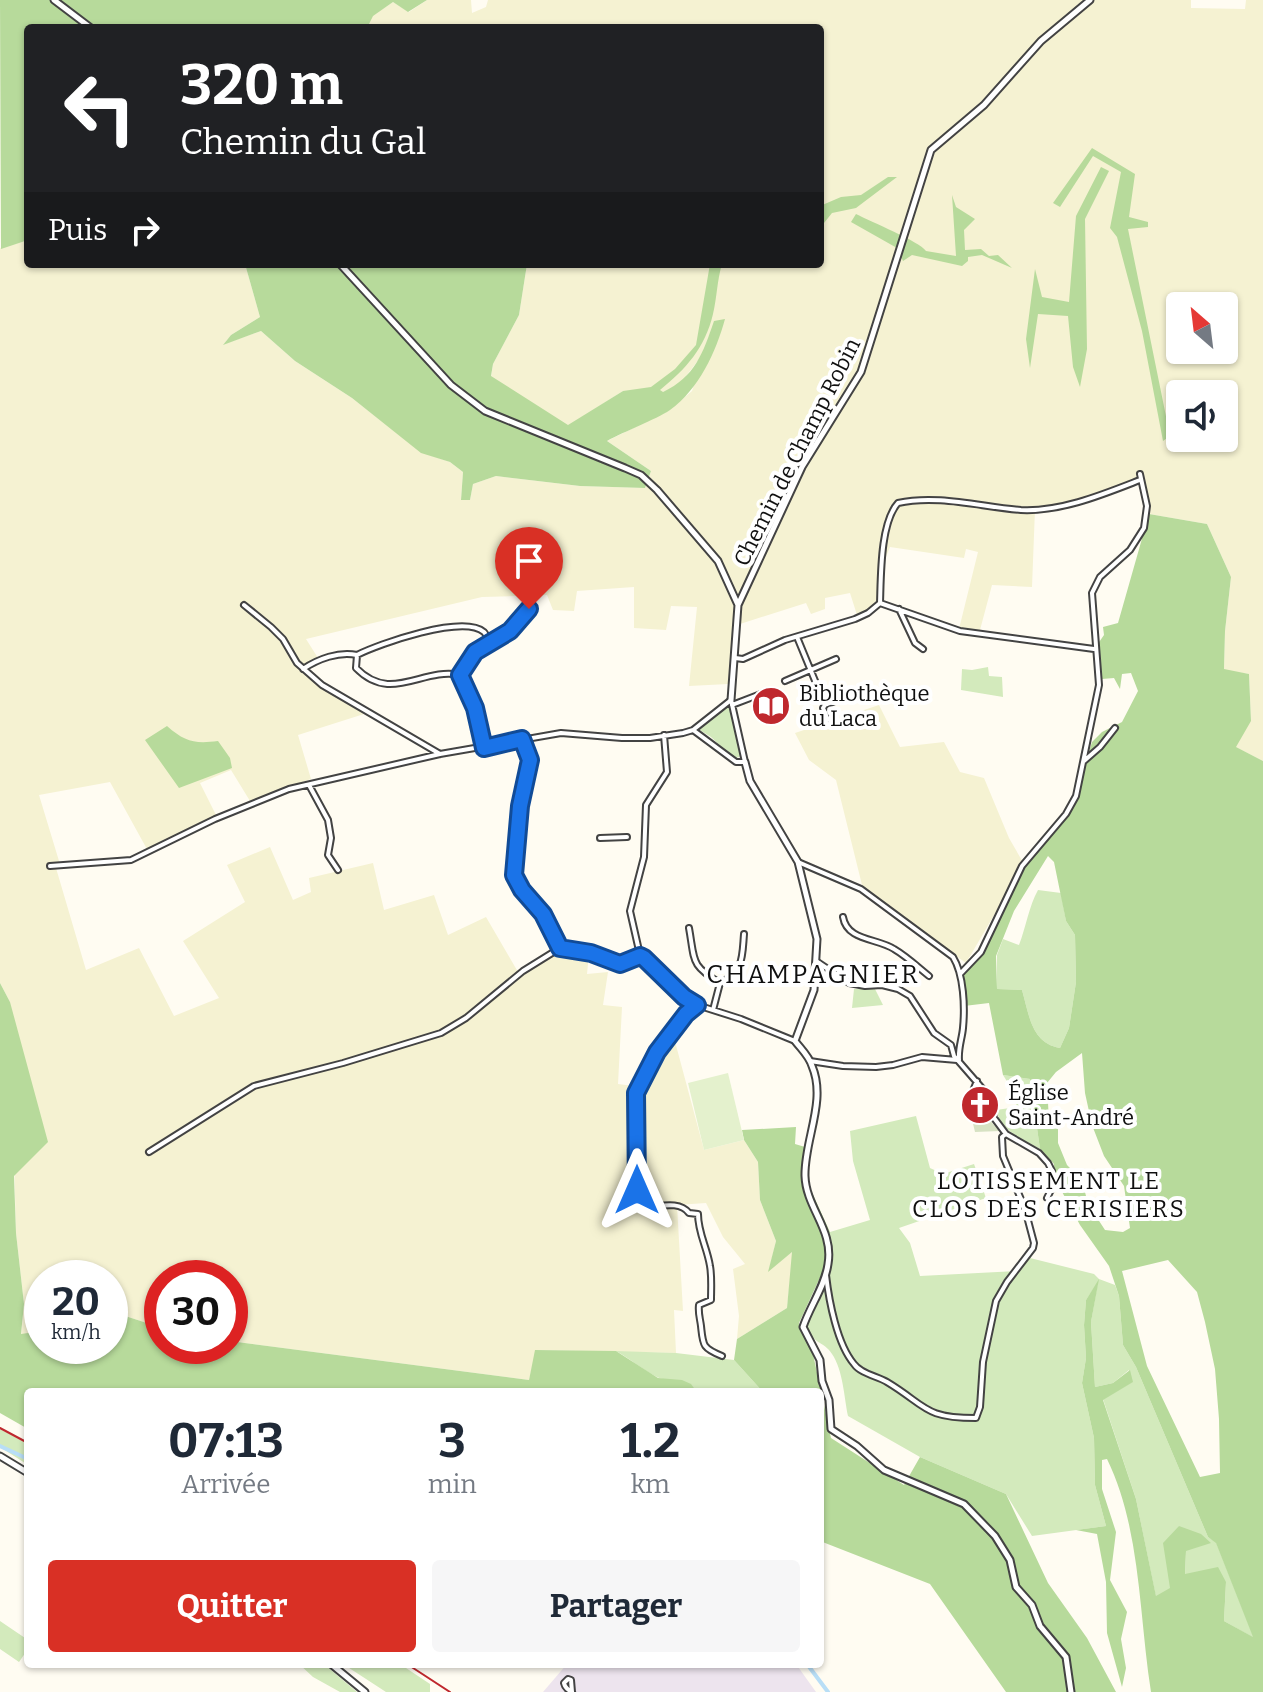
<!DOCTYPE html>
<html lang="fr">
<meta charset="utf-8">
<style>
:root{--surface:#fff;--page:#f6f6f7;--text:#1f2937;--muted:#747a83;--accent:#d93025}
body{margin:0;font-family:Bitter,serif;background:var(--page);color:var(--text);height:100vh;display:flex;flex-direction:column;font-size:30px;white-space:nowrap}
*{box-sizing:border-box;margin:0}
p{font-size:26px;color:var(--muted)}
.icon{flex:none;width:44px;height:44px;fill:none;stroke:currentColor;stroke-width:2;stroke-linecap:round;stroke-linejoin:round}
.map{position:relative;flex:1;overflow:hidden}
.details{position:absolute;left:24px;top:1388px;width:800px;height:280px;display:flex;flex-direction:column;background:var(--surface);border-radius:8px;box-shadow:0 2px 6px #0004}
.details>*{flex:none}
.top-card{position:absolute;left:24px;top:24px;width:800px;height:244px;border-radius:8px;box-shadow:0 2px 6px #0004;background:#202124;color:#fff;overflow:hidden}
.needle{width:52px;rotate:332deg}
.tools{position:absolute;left:1166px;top:292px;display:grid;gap:16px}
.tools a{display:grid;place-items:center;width:72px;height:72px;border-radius:8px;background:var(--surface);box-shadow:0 2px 6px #0004;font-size:40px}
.speed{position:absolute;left:24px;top:1260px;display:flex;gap:16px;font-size:40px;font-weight:700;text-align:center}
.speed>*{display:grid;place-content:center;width:104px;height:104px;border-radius:50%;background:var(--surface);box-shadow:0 2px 6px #0004;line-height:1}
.speed small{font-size:20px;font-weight:400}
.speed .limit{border:12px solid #d22;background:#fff;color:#111}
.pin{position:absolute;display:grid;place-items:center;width:68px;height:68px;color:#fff;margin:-82px -34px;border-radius:50% 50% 50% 0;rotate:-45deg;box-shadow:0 0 8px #0007}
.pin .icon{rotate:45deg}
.me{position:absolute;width:88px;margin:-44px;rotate:0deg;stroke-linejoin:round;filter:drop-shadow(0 0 6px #0008)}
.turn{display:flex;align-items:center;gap:28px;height:168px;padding:0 24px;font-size:36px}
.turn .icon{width:104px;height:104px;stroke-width:2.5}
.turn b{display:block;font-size:56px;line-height:68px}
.then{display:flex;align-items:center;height:76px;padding:0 24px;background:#0003;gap:16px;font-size:30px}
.eta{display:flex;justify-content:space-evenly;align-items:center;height:136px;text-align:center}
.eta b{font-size:48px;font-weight:700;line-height:56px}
.cta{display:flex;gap:16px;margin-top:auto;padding:16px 24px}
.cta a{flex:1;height:92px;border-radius:8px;background:var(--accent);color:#fff;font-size:32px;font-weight:700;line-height:92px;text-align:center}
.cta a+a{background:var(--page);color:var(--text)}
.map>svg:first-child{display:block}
</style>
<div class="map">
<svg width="1263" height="1692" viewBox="0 0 1263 1692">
<rect width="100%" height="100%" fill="#fffcf2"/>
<path fill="#ede4ee" d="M567,1664H796L816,1692H543Z"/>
<path fill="#f5f2d2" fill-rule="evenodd" d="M427,0H471L472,13L486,7L488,0H1191V8L1245,9L1246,0H1263V761L1235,747L1251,720L1249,674L1224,670L1225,631L1231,577L1207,524L1149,514L1141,479L1072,504L1035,509L1032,587L992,585L980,630L959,629L978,552L966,549L964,558L890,547L880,571L878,599L867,611L857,615L850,593L825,598V609L811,614L806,603L740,624L728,684L689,686L697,607L671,606L666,630L634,628V587L577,591L574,611L553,610L547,595L482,597L306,639L318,658L303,666L321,683L364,714L298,735L311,779L250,801L231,770L200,783L217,817L148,851L110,782L39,795L59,861L56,868L86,970L139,948L174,1016L219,998L183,941L245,902L227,865L270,847L293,900L311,892L309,878L373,863L384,910L434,895L448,935L486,917L518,972L563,944L589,954L587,974L608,972L603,1005L622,1007L618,1084L642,1087L656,1057L673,1034L704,1150L744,1140L758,1162L760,1200L776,1241L769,1270L793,1251L787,1308L737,1339L739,1316L733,1269L745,1264L723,1237L706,1203L677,1205L683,1311L674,1310L676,1353L536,1350L529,1380L230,1341V1278H162V1328L110,1311V1278H42V1331L21,1335L24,1304L16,1233L10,1002L0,983V248L28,240V264H245L260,317L231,335L224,344L261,331L295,361L352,398L421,452L450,462L463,472L461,499L470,500L473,484L496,476L580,486L645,488L651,471L607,441L668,411L692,391L714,321L703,354L680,384L663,392L623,391L568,426L491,377L493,364L519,315L527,264H820V28H367L372,16L393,2L409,12ZM1180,306H1224V350H1180ZM1180,394H1224V438H1180Z
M879,705L900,747L944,742L960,772L984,778L1009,838L1024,864L966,963L863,889L836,780L809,760L795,733Z"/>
<path fill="#d3eabc" d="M988,667L989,676L1002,677L1003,697L961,690L962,669L972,670Z
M730,705L741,756L734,759L711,737L698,729Z
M1038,890L1061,893L1066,921L1075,935L1076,982L1069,1028L1060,1048C1031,1043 1029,1014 1022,990L997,989V955L1003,939L1019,945C1026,927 1029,906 1038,890Z
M854,989H875L883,1005L852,1008Z
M1003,1075L1030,1079L1040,1149C1022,1138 1002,1133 996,1110L1017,1107L1013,1091Z
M916,1116L930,1168L943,1174L974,1164L986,1198L899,1228L910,1243L920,1276L1017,1271L1030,1258L1094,1274L1099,1279L1115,1285L1119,1296L1123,1345L1136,1367L1208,1537L1216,1542L1254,1638L1224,1621L1226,1582L1185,1575L1186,1551L1179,1526L1170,1589L1156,1597L1136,1499L1103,1399L1132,1382L1129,1370L1113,1383L1095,1387L1091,1322L1098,1282L1086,1300L1084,1325L1086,1358L1082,1383L1094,1438L1095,1485L1106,1526L1032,1536L1006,1494L920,1457L848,1416C844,1396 843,1370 832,1354C823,1340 814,1346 807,1326L830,1270V1232L870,1220L853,1161L850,1131Z
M616,1351L676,1353L734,1360L763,1392H697C685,1375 671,1385 655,1376C642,1369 630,1359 616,1351Z
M0,1429L28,1444V1465L0,1447Z
M0,1621L28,1640V1649L19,1662L0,1649Z
M299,1664L325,1665L357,1692H340L313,1677Z
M343,1664H400L430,1684V1692H386Z"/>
<path fill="#b7da9b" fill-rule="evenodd" d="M0,0H427L408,12L393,2L373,16L367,28H28V240L1,249Z
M1092,148L1135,174L1129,217L1148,222V227L1128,229L1170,436L1163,441L1142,331L1117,237L1110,228L1121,172L1093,156L1060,207L1053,203Z
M1101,167L1109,171L1085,219L1087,349L1080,387L1073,367L1068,316L1038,314L1030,368L1026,339L1035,269L1042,297L1069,302L1076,216Z
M888,177H897L856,208L832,213L820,228V206L841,197L861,195Z
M952,195L956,207L975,219L964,230L965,250L981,249L989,256L998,255L1012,268L982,255L968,257V261L962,266L912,255L903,261L897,248L851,222L856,214C871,222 919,241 926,251L956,256Z
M245,264H527L519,315L493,364L491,376L568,425L623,391L651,387L675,369L696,345L710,264H722C717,281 717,297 713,314C705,348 686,369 660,390L663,392C695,377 703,353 714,321L725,319C716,352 699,389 670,410C655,420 625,431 607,441L651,471L645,488L580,486L496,476L473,484L470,500H461L463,472L450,462L421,453L352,398L295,361L261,331L223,345L231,335L260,317Z
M1149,514L1207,524L1231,577L1225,631L1224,669L1249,674L1251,721L1236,747L1263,761V1692H1151C1139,1617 1141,1528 1107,1459L1102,1460V1489L1116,1532L1110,1580L1127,1612L1121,1639L1126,1668L1122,1687L1107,1633L1106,1582L1097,1534L1076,1530L1106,1526L1095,1485L1094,1438L1082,1383L1086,1358L1084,1325L1086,1300L1099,1279L1091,1322L1095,1387L1113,1383L1130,1370L1133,1382L1103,1400L1136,1499L1156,1596L1170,1588L1163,1543L1179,1526L1201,1534L1211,1543L1186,1551L1185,1574L1218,1567L1226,1582L1224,1621L1253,1637L1216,1543L1208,1537L1136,1367L1123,1345L1119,1296L1109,1266L1080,1225L1054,1177V1164L1040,1149L1030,1079L1003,1075L989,1003L964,1006L962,974L980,955L1024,864L1073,804L1092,742L1102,732L1122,722L1138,691L1131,673L1122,674L1120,689L1114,678L1102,679L1095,648L1104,635L1103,627L1118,623ZM1048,856L1054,862L1066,921L1075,935L1076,982L1069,1028L1060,1048C1031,1043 1029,1014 1022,990L997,989L996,956L1014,911ZM1082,1053L1085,1093L1092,1125L1104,1156L1124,1186L1130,1228L1123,1232L1105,1230L1088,1204L1082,1180L1067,1165L1058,1143V1125L1049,1122L1047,1083L1056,1072ZM1168,1260L1197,1292L1205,1322L1215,1369L1219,1419L1220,1473L1200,1477L1147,1366L1122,1271Z
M167,726C185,742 195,744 218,741L230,758L232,768L179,788L145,740Z
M0,983L10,1002L48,1142L14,1176L16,1233L24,1304L21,1334L42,1331V1346H110V1311L162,1328V1346H230V1341L529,1380L535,1350L616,1351L658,1378L682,1380L691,1384L697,1392H28V1429L0,1413Z
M796,1127L795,1144L805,1147L810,1188L830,1232L823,1271L799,1323L813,1354L831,1438L904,1485L920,1457L1006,1494L1048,1583L1087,1638L1116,1692H1006L930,1584L820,1541V1392H763L734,1360L737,1339L787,1308L792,1252L768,1272L776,1241L760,1200L758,1162L744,1140L742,1130Z"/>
<path fill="#d7e2c3" d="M971,1094L984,1095L987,1101L974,1100L973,1109L988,1110L992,1123L1000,1131L975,1132L970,1111H966Z"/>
<path fill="#e4f1cd" d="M728,1073L744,1140L704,1150L688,1083Z"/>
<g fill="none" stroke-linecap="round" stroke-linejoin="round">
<path stroke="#b8def6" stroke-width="4" d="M0,1446L28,1459
M807,1664L828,1692"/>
<defs>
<path id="minor" d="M880,603C881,577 880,523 898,503C937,494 982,507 1021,510C1061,512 1104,494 1140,480
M880,603L960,631L1094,649
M244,605L271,627L283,639L297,663L322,685L440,754
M899,609L915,643L923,649
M797,637L825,705L862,690
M357,655L356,668C391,704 422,667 460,675
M735,658L743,659L785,640L855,619L868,613L880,603
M303,669C318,659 339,651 357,655C379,644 463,614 484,632C486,634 489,641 490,643
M785,681L836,659
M732,705L766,692
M825,705L823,708L828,720
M522,739L530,760L520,806L514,875L522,890L543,914L560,947
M484,748L475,708L460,675L475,652L510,631L529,609
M1084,761L1100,747L1115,728
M309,785L328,820L331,838L328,855L338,870
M600,838L627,837
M798,862L861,889L953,957C964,975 965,1007 963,1028C962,1039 958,1048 959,1060
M50,866L131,860L215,819L289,789L440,754L561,733L622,738H650L683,733L693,730L731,700L745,762H736L693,730
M843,917C847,941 877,938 894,949C906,956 918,967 929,976
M689,928C695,961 690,965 720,983
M560,948L591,953L620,964L640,956L644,958L684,997L697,1005L741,1019L795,1041
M640,955L630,911L644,857L646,805L667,772L664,735
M816,961L849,983L865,986L882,985L898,989L910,996L934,1033L951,1045L954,1056L988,1095L994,1118L1006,1134L1039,1153L1048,1163L1052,1171L1051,1190L1047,1198
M961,973L981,952L1022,866L1066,814L1076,796L1099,685L1092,593L1100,577L1130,550L1144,528L1147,506L1140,474
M697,1005L686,1014L657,1052L637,1088V1190L639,1200L647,1207C662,1206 680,1201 689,1213L698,1214C698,1233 707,1247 710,1266C712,1277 711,1289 711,1300L699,1305C698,1313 700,1318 701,1326C703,1345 702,1348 722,1356
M713,1010L720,983C744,970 742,959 744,934
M810,1061L843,1066L876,1067L893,1065L922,1057L957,1060
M977,1081L972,1093L985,1092
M149,1152L254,1086L343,1063L441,1033L466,1018L523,971L560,948
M826,1275C829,1301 837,1344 854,1364C861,1374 877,1376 887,1382C927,1406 923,1418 976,1418L980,1407L983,1362L996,1301L1007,1282L1033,1248L1034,1243L1025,1209L1003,1156L1002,1137L1006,1134
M572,1692L571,1680L568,1679L564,1683C565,1688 568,1690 572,1692"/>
<path id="tertiary" d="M54,0L91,28
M340,264L451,385L485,411L625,468L641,475L657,490L718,561L738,605L731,700
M738,605L802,467L861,372L931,150L984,105L1041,41L1090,0
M745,762L750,781L798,862L817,939L814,990L795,1041C801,1049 809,1056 812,1066C827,1101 804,1140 805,1176C806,1208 834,1230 828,1264C825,1286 810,1306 803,1327L820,1360L822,1381L829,1400L831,1429L857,1446L884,1470L964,1504L995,1536L1010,1560L1016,1587L1032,1605L1040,1626L1066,1657L1071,1692
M0,1456L28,1473
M331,1664L365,1692"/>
</defs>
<use href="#minor" stroke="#434343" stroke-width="8"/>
<use href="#tertiary" stroke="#434343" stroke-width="9"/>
<use href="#minor" stroke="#fff" stroke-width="4"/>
<use href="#tertiary" stroke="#fff" stroke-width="5"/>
<path stroke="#bf282e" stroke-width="2" d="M0,1428L28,1443
M407,1664L450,1692"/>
</g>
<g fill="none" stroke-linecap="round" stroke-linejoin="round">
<defs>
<path id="route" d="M529,609L510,631L475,652L460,675L475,708L484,748L522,739L530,760L520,806L514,875L522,890L543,914L560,948L591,953L620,964L640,956L644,958L684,997L697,1005L686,1014L657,1052L636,1093L637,1190"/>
</defs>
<use href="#route" stroke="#114b97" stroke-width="20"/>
<use href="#route" stroke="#1a73e8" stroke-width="14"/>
</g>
<defs>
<symbol id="library-disc" viewBox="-11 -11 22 22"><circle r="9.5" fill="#bf282e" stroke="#fff"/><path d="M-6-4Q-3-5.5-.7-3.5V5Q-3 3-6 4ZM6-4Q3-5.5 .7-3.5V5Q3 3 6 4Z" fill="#fff"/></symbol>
<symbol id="church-disc" viewBox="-11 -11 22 22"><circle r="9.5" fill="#bf282e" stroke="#fff"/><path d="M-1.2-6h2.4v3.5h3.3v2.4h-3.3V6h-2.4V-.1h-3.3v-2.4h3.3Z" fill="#fff"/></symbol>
</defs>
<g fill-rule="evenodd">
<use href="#library-disc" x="749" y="684" width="44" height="44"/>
<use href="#church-disc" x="958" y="1083" width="44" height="44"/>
</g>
<g text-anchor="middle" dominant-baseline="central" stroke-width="8" stroke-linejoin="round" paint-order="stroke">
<g font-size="22" fill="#101010" stroke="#fff">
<text transform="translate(797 452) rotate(-63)">Chemin de Champ Robin</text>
</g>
<g font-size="22" fill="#101010" stroke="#fff" text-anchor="start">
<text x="799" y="693">Bibliothèque<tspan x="799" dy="25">du Laca</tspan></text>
<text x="1008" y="1092">Église<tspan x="1008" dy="25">Saint-André</tspan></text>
</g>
<g font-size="24" letter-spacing="2" fill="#101010" stroke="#fff">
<text x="1049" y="1181">LOTISSEMENT LE<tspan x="1049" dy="28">CLOS DES CERISIERS</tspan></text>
</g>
<g font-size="26" letter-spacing="2" fill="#101010" stroke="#fff">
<text x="813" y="974">CHAMPAGNIER</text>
</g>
</g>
</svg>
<div class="tools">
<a><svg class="needle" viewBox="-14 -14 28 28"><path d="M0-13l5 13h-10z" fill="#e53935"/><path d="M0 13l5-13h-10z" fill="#747a83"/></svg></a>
<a><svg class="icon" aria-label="sound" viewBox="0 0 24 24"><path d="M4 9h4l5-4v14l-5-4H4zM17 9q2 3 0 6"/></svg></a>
</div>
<div class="speed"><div>20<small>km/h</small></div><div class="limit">30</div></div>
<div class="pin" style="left:529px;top:609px;background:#d93025"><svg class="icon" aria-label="arrive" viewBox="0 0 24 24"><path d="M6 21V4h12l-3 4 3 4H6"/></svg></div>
<svg class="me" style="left:637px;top:1190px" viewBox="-20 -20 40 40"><path d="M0-17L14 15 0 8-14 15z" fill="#1a73e8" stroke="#fff" stroke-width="4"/></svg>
<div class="top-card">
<div class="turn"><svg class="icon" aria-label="left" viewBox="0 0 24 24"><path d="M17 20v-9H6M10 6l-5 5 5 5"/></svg><div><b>320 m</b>Chemin du Gal</div></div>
<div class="then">Puis<svg class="icon" aria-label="right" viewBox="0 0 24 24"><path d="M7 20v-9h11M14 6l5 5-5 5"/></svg></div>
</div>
<section class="details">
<div class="eta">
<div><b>07:13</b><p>Arrivée</p></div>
<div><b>3</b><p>min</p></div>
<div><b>1.2</b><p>km</p></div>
</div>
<div class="cta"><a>Quitter</a><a>Partager</a></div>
</section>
</div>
